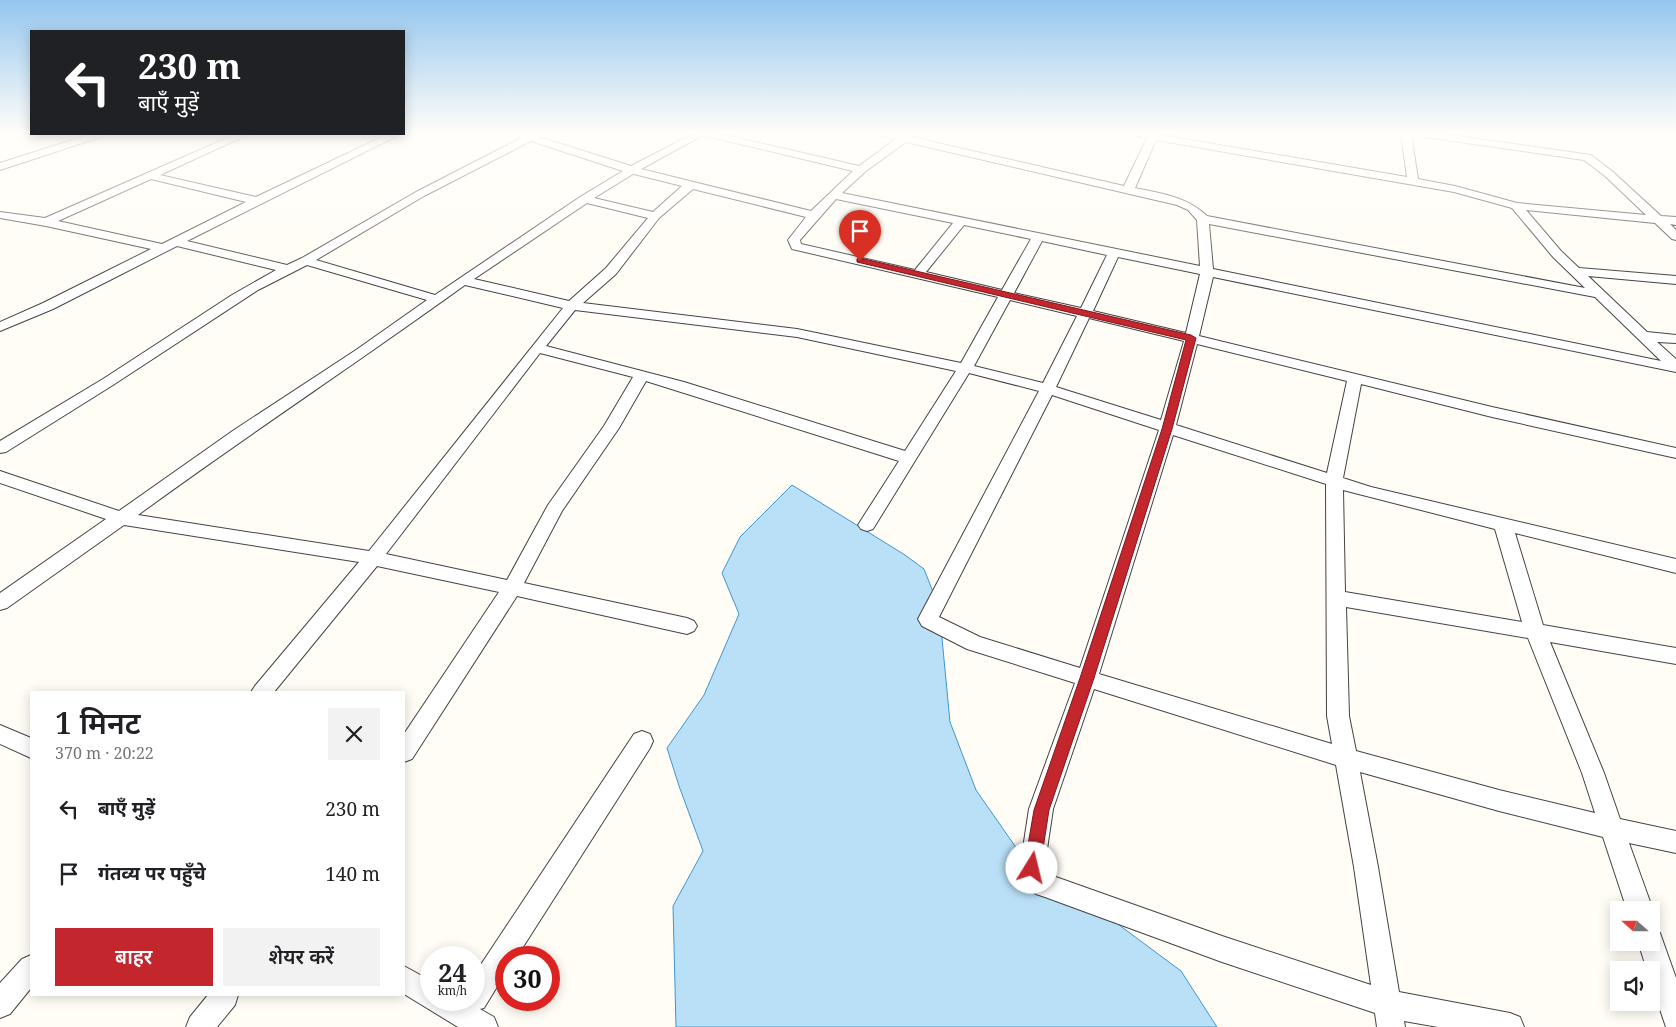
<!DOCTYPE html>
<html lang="hi">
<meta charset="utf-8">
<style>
:root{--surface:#fff;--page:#f2f2f2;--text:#202124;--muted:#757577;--accent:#c4262e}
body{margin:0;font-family:"Noto Serif","Noto Sans Devanagari",serif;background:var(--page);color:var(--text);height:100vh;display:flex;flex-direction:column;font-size:19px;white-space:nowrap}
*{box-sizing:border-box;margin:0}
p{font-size:16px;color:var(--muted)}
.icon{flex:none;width:28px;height:28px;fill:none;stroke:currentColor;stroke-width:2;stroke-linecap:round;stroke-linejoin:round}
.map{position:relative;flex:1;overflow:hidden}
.details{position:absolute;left:30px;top:691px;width:375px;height:305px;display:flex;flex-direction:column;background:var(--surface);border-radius:0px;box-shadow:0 2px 12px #0003}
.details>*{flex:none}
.guide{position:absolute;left:30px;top:30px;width:375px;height:105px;border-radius:0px;box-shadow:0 2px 12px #0003;background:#202124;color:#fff;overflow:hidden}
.needle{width:32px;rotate:291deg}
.fabs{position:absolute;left:1610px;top:901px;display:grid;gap:10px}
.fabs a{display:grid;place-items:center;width:50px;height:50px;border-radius:0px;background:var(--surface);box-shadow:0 2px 12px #0003;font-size:25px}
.speed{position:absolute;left:420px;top:946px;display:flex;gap:10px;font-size:25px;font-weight:700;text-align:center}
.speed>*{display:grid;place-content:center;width:65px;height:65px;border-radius:50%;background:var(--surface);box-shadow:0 2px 12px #0003;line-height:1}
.speed small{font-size:12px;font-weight:400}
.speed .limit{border:8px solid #d22;background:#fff;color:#111}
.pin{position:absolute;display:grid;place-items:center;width:42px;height:42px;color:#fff;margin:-51px -21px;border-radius:50% 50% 50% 0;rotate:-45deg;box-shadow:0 0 5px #0007}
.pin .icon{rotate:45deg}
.me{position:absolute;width:55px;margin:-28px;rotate:9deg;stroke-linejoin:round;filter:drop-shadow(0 0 4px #0008)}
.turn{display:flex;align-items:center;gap:18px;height:105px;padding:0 25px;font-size:22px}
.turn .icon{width:65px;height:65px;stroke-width:2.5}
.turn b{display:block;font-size:35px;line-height:42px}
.round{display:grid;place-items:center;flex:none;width:52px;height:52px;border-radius:0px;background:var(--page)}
.overview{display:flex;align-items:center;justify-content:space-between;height:85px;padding:0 25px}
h1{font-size:30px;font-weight:600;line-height:38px}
.primary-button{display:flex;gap:10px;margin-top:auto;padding:10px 25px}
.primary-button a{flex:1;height:58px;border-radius:0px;background:var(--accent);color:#fff;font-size:20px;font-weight:600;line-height:58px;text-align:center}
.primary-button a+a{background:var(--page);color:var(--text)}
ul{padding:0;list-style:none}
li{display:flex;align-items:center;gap:15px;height:65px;padding:0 25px}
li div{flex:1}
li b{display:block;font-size:19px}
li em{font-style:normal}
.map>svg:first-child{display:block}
</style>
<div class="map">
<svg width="1676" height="1027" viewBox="0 0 1676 1027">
<rect width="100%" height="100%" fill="#fffdf5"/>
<path fill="#b9e0f7" stroke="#3f96cf" d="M792,485L905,555L924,569L939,607L950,722L976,790L1017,849L1181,971L1217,1027H676L673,906L703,851L679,786L667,748L704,695L739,614L722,573L740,537Z"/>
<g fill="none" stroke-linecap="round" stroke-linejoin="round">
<defs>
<path id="minor" d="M91,134H105L104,136L0,170V163Z
M236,134H249L160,175L256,197L388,134H401L187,241L287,265L302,258L416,192L521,138L518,137V134H542L539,137L631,166L693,134H721L859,166L896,139L882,136L881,134H915L912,137L1124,186L1147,138L1137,136L1136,134H1155L1407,177L1401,134H1411L1418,179L1455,186L1517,203L1646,215L1605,176L1584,160L1425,137L1420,134H1443L1591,155L1613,172L1661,216L1676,217V225L1670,224L1676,230V240L1672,239L1655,223L1526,210L1561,251L1579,268L1676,276V284L1588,276L1647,332L1676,335V343L1657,342L1676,359V372L1213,277L1199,336L1492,407L1676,448V458L1492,417L1361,384L1343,478L1371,487L1676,559V573L1515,533L1543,625L1676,648V664L1550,642L1604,773L1620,819L1676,831V853L1629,843L1653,910L1651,913V910H1627L1603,837L1499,811L1360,772L1378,867L1399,992L1510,1013L1520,1017L1524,1027H1438L1404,1021L1405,1027H1377L1375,1013L1222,962L1045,897L1036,894L1024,885L1020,868L1029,809L1075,683L967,649L922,626L918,619L1039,391L969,373L873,529L867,531L861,529L858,525L899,461L646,381L619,428L562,511L524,583L687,618L694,621L697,626L694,631L687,634L517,596L412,759L404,762V734L499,592L377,566L274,692H251L255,686L359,562L124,525L7,608L0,610V593L106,519L0,483V471L119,511L234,430L356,350L427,300L307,265L258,290L113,385L6,452L0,453V441L103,379L232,295L276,270L177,246L53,309L0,331V322L43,303L151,249L46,226L0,218V212L45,218ZM705,134L706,136L853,171L811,211L641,169ZM1156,140L1454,192L1512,208L1553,257L1585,288L1207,216C1186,196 1162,194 1135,188ZM531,141L623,171L580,197L435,295L316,260L424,196ZM906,142L1177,205L1188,210L1197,220L1200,266L842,193L866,171ZM633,174H634L682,186L653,212L594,198ZM151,179L246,202L162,244L58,221ZM693,189L806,217L788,240L792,249L998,297L961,363L797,329L583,303L616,274L659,218ZM836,199L953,223L915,270L801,244L800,240ZM587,203L648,218L606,268L569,301L474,279ZM1209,224L1595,297L1661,361L1213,269ZM964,225L1031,239L1002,290L926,272ZM1042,241L1107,255L1081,308L1014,293ZM1118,257L1200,274L1186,333L1093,311ZM465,285L563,308L369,551L138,515C246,436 357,363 465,285ZM1010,300L1077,316L1043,383L974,366ZM575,310L797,337L956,371L905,451L684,382L546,346ZM1089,318L1184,341L1161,420L1056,387ZM1197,344L1347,381L1327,473L1176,425ZM540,353L633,377L604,426L548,505L507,580L386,554ZM1052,395L1159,430L1080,668L980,637L939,617ZM1173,435L1326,484L1327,716L1332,744L1099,674ZM1343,490L1495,529L1522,622L1345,592ZM1346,607L1528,638L1582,773L1595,813L1499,790L1356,751L1349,716ZM1094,689L1336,765L1354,867L1371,985L1222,936L1053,876L1044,869L1053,809Z
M0,725L31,738V758L0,744Z
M642,731L650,734L653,741L650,748L516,958H506V972L484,1008L480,1009L494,1017L498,1027H458L404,994V966L431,981V1000H474V975L634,734Z
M1651,929L1660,933L1676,978V1027H1666L1651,983V970H1647L1638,942H1651Z
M31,955V988L10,1014L0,1018V983L22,959Z
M208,995H238L235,1005L217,1027H186L190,1017Z"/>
</defs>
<use href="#minor" stroke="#444" stroke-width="2"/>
<use href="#minor" fill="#fff" fill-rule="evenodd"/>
</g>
<linearGradient id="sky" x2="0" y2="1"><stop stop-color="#95c6ee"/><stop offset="0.48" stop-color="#fffefa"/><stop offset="1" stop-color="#fffefa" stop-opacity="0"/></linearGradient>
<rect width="1676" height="277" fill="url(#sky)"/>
<path fill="#c4262e" stroke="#7f191e" d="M860,258L1191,335L1196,338L1172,429L1094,678L1049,810L1040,868L1037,873L1032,876L1026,873L1024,868L1034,810L1080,678L1162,429L1186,340L857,262V259Z"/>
</svg>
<div class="fabs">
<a><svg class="needle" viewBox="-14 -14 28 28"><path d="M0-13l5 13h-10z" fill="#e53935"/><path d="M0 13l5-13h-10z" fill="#757577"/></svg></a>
<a><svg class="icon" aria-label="sound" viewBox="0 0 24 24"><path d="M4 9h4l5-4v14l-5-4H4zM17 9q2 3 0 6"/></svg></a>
</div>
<div class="speed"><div>24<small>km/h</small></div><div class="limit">30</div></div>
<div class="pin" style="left:860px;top:261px;background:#d93025"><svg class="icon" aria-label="arrive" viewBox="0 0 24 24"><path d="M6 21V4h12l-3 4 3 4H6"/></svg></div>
<svg class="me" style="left:1032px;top:868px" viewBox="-20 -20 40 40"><circle r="19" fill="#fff"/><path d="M0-13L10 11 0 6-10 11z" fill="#c4262e"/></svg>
<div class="guide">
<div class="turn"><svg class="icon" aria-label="left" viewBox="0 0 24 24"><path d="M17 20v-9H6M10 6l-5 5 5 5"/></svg><div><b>230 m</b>बाएँ मुड़ें</div></div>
</div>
<section class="details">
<div class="overview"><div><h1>1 मिनट</h1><p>370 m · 20:22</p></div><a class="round"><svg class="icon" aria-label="close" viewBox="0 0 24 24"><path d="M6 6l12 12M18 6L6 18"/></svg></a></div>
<ul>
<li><svg class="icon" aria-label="left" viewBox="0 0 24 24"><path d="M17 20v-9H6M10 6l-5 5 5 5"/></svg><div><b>बाएँ मुड़ें</b></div><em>230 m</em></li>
<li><svg class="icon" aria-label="arrive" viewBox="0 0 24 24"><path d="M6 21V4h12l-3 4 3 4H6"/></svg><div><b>गंतव्य पर पहुँचे</b></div><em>140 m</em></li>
</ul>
<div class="primary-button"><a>बाहर</a><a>शेयर करें</a></div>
</section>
</div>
